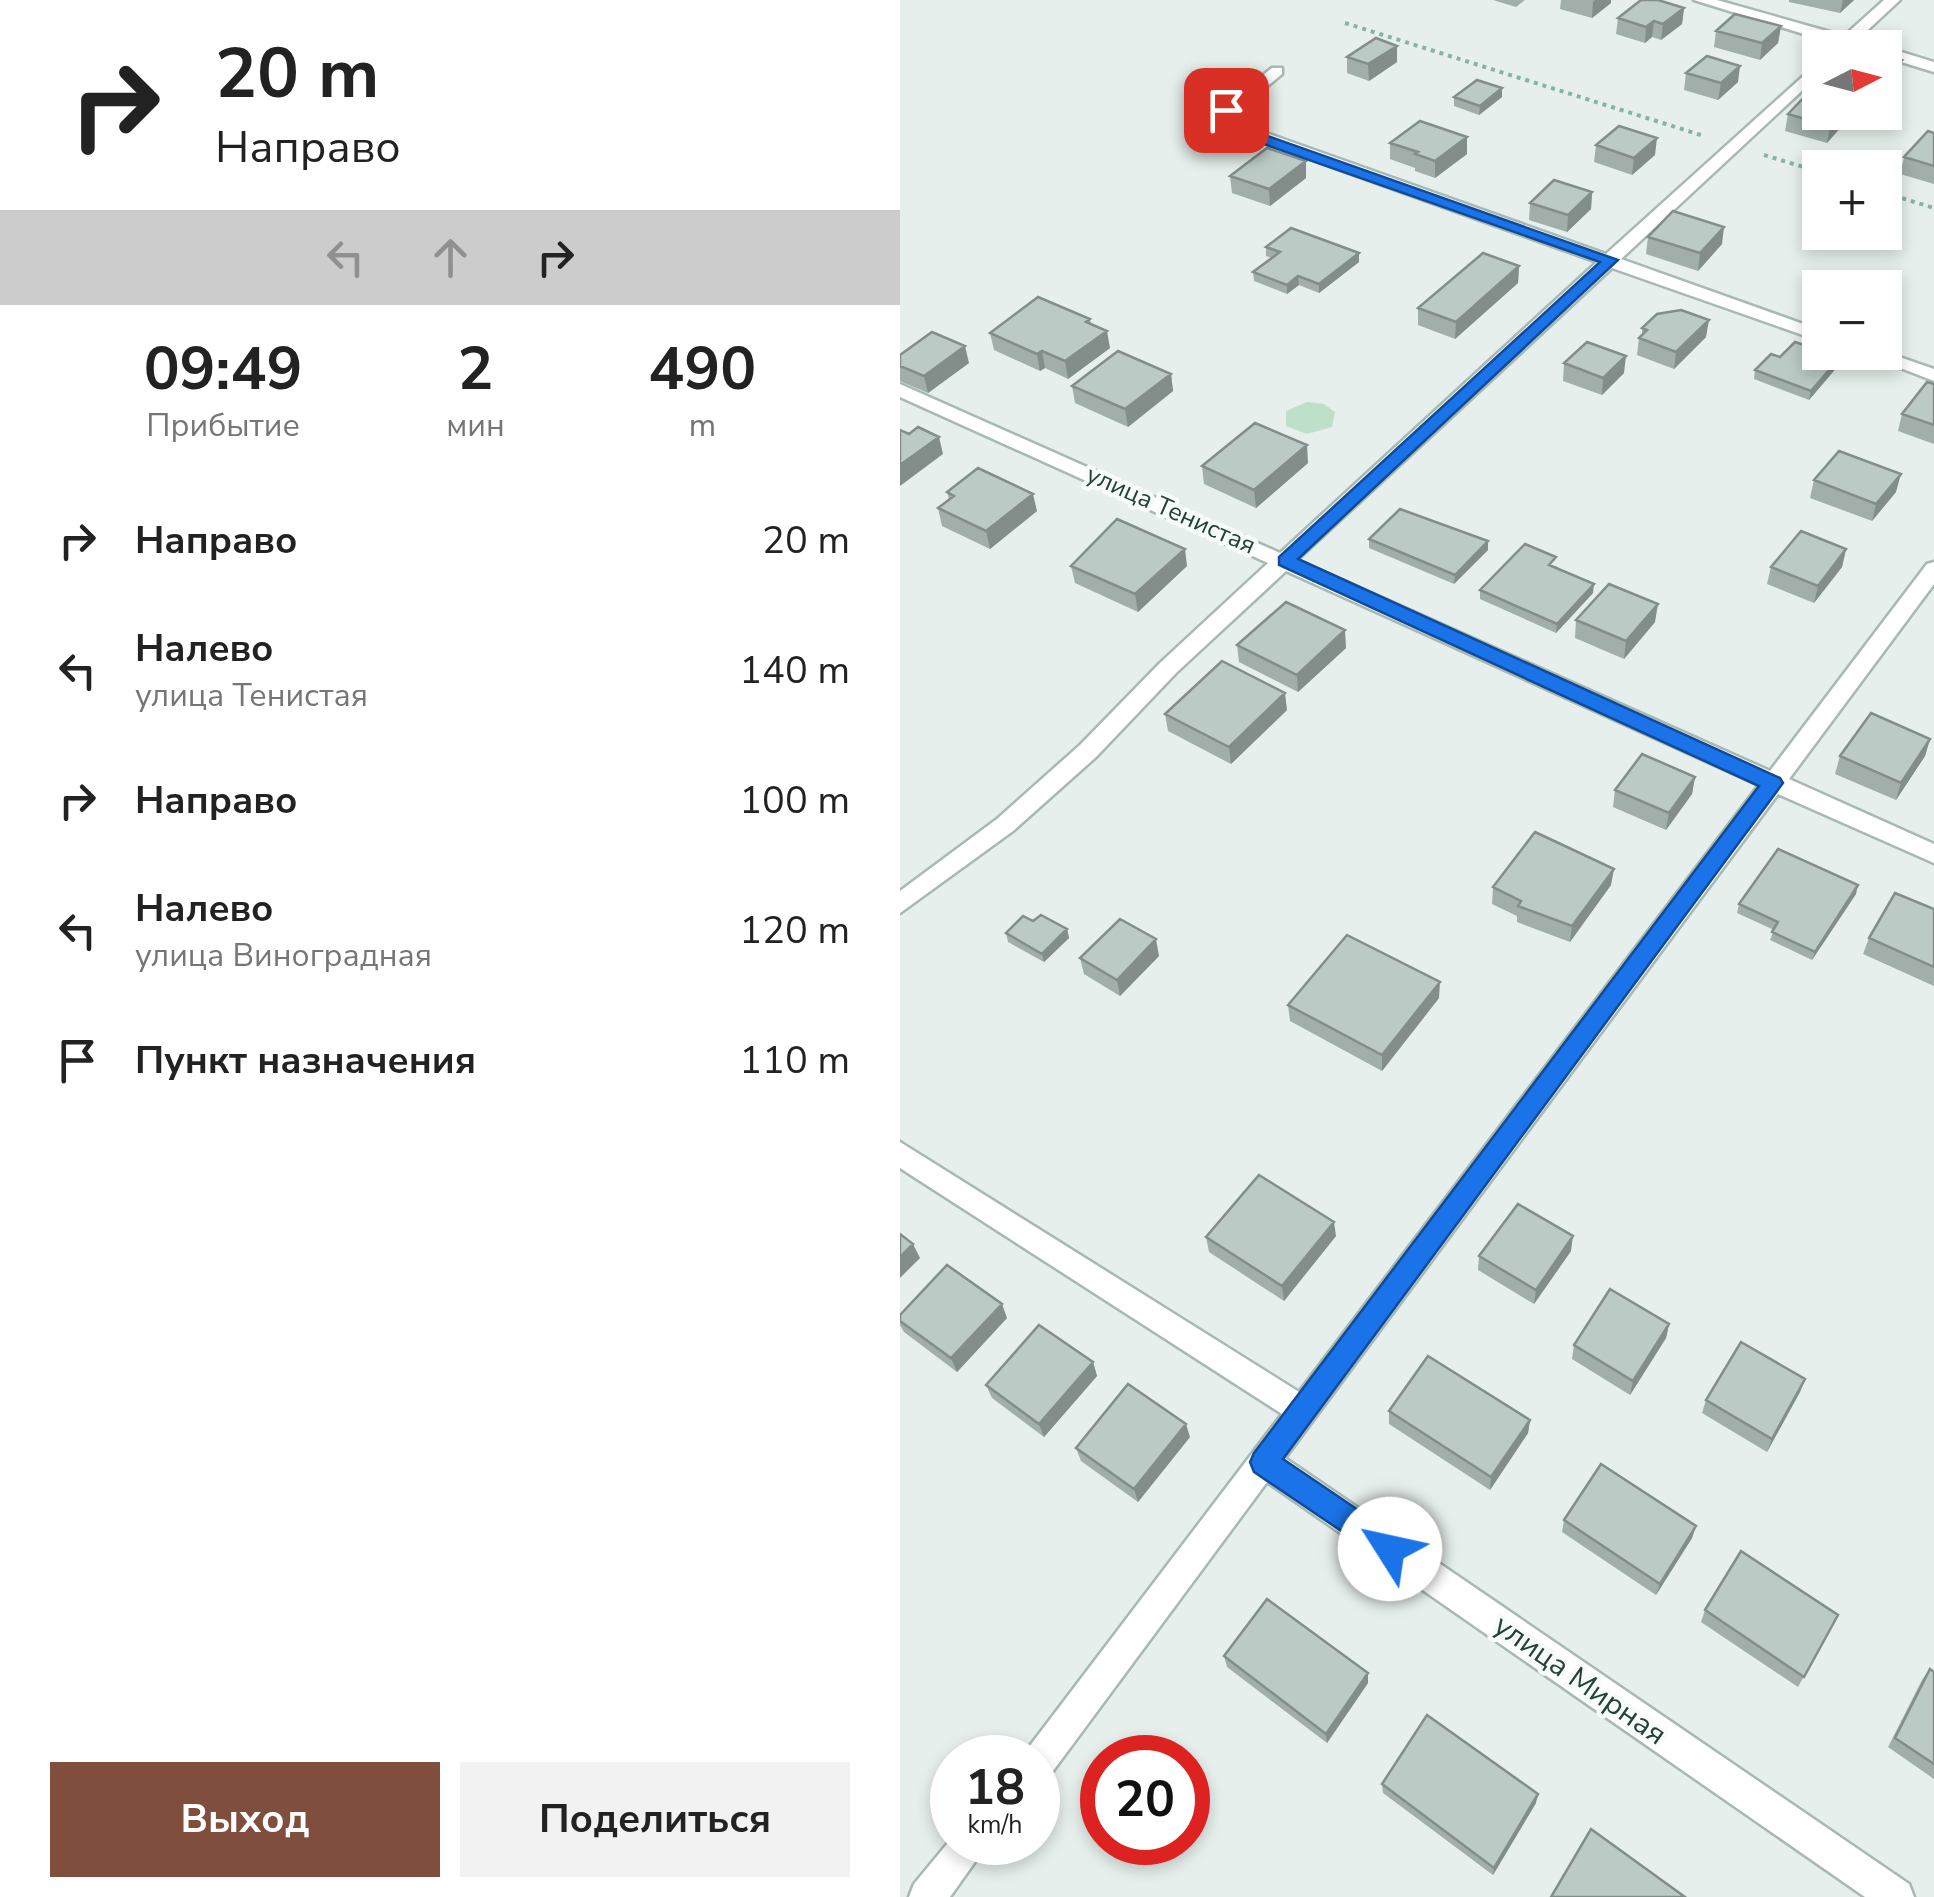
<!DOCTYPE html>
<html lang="ru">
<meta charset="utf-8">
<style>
:root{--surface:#fff;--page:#f2f2f2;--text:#222;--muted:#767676;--accent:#804e3d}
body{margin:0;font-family:"Nunito Sans",sans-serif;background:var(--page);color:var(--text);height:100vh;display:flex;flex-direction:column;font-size:38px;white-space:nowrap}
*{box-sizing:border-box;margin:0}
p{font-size:32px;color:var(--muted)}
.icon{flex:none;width:55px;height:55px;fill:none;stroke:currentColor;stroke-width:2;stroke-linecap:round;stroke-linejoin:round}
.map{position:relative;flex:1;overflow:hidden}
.panel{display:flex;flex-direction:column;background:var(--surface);width:900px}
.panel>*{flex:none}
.top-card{background:#fff;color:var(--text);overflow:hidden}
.needle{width:65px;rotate:84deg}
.fabs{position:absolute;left:902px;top:30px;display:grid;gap:20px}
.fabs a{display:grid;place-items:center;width:100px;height:100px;border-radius:0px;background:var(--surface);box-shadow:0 5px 15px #0003;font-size:50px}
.speed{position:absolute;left:30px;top:1735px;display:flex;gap:20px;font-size:50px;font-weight:700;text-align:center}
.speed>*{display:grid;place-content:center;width:130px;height:130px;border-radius:50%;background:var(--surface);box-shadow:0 5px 15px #0003;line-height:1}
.speed small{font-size:25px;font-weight:400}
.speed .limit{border:15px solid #d22;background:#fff;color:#111}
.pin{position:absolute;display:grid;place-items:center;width:85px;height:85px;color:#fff;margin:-42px;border-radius:20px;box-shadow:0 5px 15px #0006}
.me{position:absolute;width:110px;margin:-55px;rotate:305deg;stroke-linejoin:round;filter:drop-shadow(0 0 8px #0008)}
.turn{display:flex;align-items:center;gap:35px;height:210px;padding:0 50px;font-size:45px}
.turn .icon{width:130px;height:130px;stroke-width:2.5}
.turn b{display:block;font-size:70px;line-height:85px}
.lanes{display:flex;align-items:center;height:95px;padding:0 50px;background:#0003;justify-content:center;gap:50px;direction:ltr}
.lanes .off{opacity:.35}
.eta{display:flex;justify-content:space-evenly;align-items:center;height:170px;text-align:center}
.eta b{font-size:60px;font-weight:700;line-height:70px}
.button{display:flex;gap:20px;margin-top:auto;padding:20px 50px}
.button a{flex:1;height:115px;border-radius:0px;background:var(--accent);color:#fff;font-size:40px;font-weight:700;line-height:115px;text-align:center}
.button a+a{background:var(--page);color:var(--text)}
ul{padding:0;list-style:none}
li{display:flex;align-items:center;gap:30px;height:130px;padding:0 50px}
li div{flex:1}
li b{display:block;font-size:38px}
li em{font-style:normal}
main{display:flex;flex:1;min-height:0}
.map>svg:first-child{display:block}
</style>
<main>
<section class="panel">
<div class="top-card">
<div class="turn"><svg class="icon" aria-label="right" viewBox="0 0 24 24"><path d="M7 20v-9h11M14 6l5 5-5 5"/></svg><div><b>20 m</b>Направо</div></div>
<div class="lanes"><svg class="icon off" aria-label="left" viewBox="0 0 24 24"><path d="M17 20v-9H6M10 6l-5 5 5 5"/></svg><svg class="icon off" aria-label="ahead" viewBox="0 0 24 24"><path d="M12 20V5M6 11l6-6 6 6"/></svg><svg class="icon" aria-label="right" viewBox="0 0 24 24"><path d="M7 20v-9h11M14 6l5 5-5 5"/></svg></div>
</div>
<div class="eta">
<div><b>09:49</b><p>Прибытие</p></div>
<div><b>2</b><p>мин</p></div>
<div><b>490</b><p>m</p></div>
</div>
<ul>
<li><svg class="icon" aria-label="right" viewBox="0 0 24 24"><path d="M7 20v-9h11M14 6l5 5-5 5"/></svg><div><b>Направо</b></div><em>20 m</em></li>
<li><svg class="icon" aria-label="left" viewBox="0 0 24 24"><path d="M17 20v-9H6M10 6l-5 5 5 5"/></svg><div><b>Налево</b><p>улица Тенистая</p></div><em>140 m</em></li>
<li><svg class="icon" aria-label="right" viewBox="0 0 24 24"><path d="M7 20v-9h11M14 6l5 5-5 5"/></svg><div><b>Направо</b></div><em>100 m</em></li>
<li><svg class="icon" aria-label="left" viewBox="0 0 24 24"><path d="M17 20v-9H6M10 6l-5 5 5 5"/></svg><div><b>Налево</b><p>улица Виноградная</p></div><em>120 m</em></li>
<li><svg class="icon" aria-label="arrive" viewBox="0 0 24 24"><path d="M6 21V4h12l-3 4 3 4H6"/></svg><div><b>Пункт назначения</b></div><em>110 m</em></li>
</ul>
<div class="button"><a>Выход</a><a>Поделиться</a></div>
</section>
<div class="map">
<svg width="1034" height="1897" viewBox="0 0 1034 1897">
<rect width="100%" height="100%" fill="#e6efeb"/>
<path fill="#bfe0c8" d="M407,402L424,404L435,412L432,427L407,434L386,426V411Z"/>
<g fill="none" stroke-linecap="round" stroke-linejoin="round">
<defs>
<path id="service" d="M794,0H817L944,36L984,0H1000L957,40L975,48H933L936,44Z
M985,47L1034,62V72L985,57Z
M920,61V74L721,259L920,330V341L712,268L397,560L870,771L1027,564L1034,562V584L889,779L1034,844V863L878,794L385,1458L1009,1884L1014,1897H965L367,1482L150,1775L138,1780V1758H123L126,1751L382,1414L0,1168V1142L399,1392L859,785L386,571L276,673L196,757L113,831L0,913V891L97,819L180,745L260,663L368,563L0,397V384L380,553L697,262L329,130L317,113L319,110L372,68H382V74L334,114L341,124L706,254Z
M959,352H985L1034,369V381Z
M52,1838V1842H89L50,1897H9L14,1884Z"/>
</defs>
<use href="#service" stroke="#a8b8b2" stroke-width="5"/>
<path stroke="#86b3a5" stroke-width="4" stroke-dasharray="4 5" stroke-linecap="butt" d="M445,23L804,136
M864,155L920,172
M985,193L1034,208"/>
<use href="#service" fill="#fff" fill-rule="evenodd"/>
</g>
<path fill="#a1aea9" d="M593,0H625L616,7Z
M661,0H711V3L692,18L660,9Z
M889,0H954L940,13L889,2Z
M784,8L782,24L761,40L752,37L745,43L716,34L718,18Z
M881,26L878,43L860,60L814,47L816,31Z
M497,46V62L469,81L447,73V57Z
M786,73L838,82L818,100L784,90Z
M554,97H602L579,115L554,106Z
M920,112H950L949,118L927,143L885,131L888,114Z
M1034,133V184L1000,174L1004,157Z
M490,143L567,154L535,178L515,171V168L490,159Z
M696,145L755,155L732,175L694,162Z
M330,176L406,178L370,206L332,193Z
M692,192L691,209L667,232L629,220L630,203Z
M748,237L822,244L798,271L746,254Z
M366,247L459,262L419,293L399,285L387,294L354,281L353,272L372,258L366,256Z
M619,266L618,283L555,339L518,325V308Z
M190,319L191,324L210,348L168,379L145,368L140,371L94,350L90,333Z
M742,328L806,337L774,369L737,355L739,338L742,335Z
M0,355L69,363L28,393L0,381Z
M880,357H940L938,366L909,400L854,379L855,370Z
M664,363L724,373L702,395L663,381Z
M271,374L273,391L228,427L175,403L172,386Z
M1034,384V444L998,431L1002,414Z
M408,463L356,508L304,484L302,466Z
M914,480L996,492L972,521L910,498Z
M47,492L137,511L90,549L42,526L38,508L49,499Z
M469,539L588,550L554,584L469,548Z
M946,549L942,567L914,603L867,584L871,567Z
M171,566H287L238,612L175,583Z
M656,566L693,593L656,633L580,599V590Z
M676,620L755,622L724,659L675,638Z
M337,645L446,648L398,692L339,662Z
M387,710L331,764L268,731L265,714Z
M1030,739L1025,756L996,800L935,774L940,756Z
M795,777L792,794L766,830L713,807L715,790Z
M711,885L670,942L617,922V916L592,904L593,887Z
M956,894L912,960L870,940L874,930L837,913L839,904Z
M1034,909V986L963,954L969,938Z
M133,921L167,929L169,938L144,962L108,942L106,933Z
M259,956L220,996L184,974L180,958Z
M539,998L482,1071L390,1021L388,1005Z
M436,1236L384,1301L309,1252L306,1237Z
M671,1251L634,1304L578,1270L579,1256Z
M0,1315L107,1318L57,1372L4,1332L0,1325Z
M769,1324L766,1338L730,1395L672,1359L674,1345Z
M193,1362L197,1376L144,1437L92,1398L86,1385Z
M905,1379L900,1392L867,1452L802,1413L806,1400Z
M489,1411L630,1420L628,1433L590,1490L489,1424Z
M290,1437L238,1502L181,1461L176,1448Z
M664,1520L796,1526L792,1538L756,1595L662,1532Z
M805,1610L938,1615L898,1687L801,1622Z
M324,1656L468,1683L427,1743L327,1667Z
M1030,1669L1034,1672V1779L988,1747L1022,1680Z
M482,1784L636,1803L593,1875L483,1793Z"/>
<path fill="#838d89" d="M695,0H711V3L692,18L693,2Z
M943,0H954L940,13Z
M784,8L782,24L761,40L763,24Z
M754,21L752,37L745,43L746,27Z
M881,26L878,43L860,60L862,43Z
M497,46V62L469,81L468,64Z
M1002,60L998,76L985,90V76Z
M840,66L838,82L818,100L821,83Z
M602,88V97L579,115L580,106Z
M942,112H950L949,118L927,143L930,126Z
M567,137V154L535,178V161Z
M757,138L755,155L732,175L734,158Z
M406,161V178L370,206L369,189Z
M692,192L691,209L667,232L668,215Z
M824,227L822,244L798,271L800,253Z
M459,253V262L419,293V284Z
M619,266L618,283L555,339L556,322Z
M398,276L399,285L387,294V285Z
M809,320L806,337L774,369L776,352Z
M207,331L210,348L168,379L165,361Z
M65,346L69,363L28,393L24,376Z
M142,351L145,368L140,371L137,354Z
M726,356L724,373L702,395L703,378Z
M940,357L938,366L909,400L911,391Z
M271,374L273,391L228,427L225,409Z
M39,437L43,454L0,486V465Z
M407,445L408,463L356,508L354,490Z
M1001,474L996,492L972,521L976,504Z
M133,494L137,511L90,549L86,531Z
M588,541V550L554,584L555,575Z
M285,549L287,566L238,612L235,594Z
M946,549L942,567L914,603L918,586Z
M694,584L693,593L656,633L657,624Z
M758,604L755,622L724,659L726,641Z
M445,630L446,648L398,692L397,675Z
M385,693L387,710L331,764L329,747Z
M1030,739L1025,756L996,800L1001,783Z
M795,777L792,794L766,830L769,813Z
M714,869L711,885L670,942L672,926Z
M958,885L956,894L912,960L915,952Z
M167,929L169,938L144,962L142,954Z
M256,939L259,956L220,996L217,980Z
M540,982L539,998L482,1071V1055Z
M434,1222L436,1236L384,1301L382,1286Z
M673,1236L671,1251L634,1304L636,1290Z
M13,1244L20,1258L0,1278V1257Z
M102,1304L107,1318L57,1372L51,1358Z
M769,1324L766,1338L730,1395L733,1381Z
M193,1362L197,1376L144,1437L139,1424Z
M905,1379L900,1392L867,1452L872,1439Z
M630,1420L628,1433L590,1490L591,1477Z
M286,1424L290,1437L238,1502L234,1489Z
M796,1526L792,1538L756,1595L760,1584Z
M468,1673V1683L427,1743L426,1734Z
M638,1794L636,1803L593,1875L594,1868Z"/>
<path fill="#bbcac4" stroke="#838d89" stroke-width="2.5" d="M741,0H758L784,8L763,24L754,21L746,27L718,18Z
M835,14L881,26L862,43L816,31Z
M476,38L497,46L468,64L447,57Z
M985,55L1002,60L985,76Z
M807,56L840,66L821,83L786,73Z
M577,80L602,88L580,106L554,97Z
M911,90L920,92V112H942L930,126L888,114Z
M520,121L567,137L535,161L515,154L518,152L490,143Z
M719,126L757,138L734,158L696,145Z
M1028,131L1034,133V166L1004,157Z
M367,148L406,161L369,189L330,176Z
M654,180L692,192L668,215L630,203Z
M773,211L824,227L800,253L748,237Z
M391,228L459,253L419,284L398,276L387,285L353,272L380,252L366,247Z
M583,253L619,266L556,322L518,308Z
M138,297L190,319L186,322L207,331L165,361L142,351L137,354L90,333Z
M781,310L809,320L776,352L739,338L747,330L742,328L757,314Z
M32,332L65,346L24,376L0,366V355Z
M687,342L726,356L703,378L664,363Z
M895,342L920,350V352H926L940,357L911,391L855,370L871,354L880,357Z
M218,351L271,374L225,409L172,386Z
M1027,382L1034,384V425L1002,414Z
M355,423L407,445L354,490L302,466Z
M18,427L39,437L0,465V430L9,434Z
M939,451L1001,474L976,504L914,480Z
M78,468L133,494L86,531L38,508L54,496L47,492Z
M500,509L588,541L555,575L469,539Z
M217,519L285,549L235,594L171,566Z
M901,531L946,549L918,586L871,567Z
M625,544L656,557L649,565L694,584L657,624L580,590Z
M709,584L758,604L726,641L676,620Z
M386,602L445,630L397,675L337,645Z
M322,661L385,693L329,747L265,714Z
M971,713L1030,739L1001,783L940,756Z
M742,754L795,777L769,813L715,790Z
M635,832L714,869L672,926L618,906L621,901L593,887Z
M878,849L958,885L915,952L872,932L878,922L839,904Z
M995,893L1034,909V967L969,938Z
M141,915L167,929L142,954L106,933L123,916L133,921Z
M220,919L256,939L217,980L180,958Z
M447,935L540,982L482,1055L388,1005Z
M359,1175L434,1222L382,1286L306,1237Z
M618,1204L673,1236L636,1290L579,1256Z
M0,1234L13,1244L0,1257Z
M47,1265L102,1304L51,1358L0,1321V1315Z
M710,1289L769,1324L733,1381L674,1345Z
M139,1325L193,1362L139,1424L86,1385Z
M841,1342L905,1379L872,1439L806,1400Z
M528,1356L630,1420L591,1477L489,1411Z
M228,1384L286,1424L234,1489L176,1448Z
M701,1464L796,1526L760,1584L664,1520Z
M841,1551L938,1615L904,1677L805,1610Z
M367,1599L468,1673L426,1734L324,1656Z
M1030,1669L1034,1672V1764L995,1738Z
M527,1715L638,1794L594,1868L482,1784Z
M691,1829L785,1897H651Z"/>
<path fill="#1a73e8" stroke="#114b97" stroke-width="2.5" d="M321,107H331L335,119L348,129L718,260L398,559L880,778L883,783L383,1459L501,1539L505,1549L501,1559L490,1564L354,1472L350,1462L354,1453L859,786L379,565V557L700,262L338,135L321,120Z"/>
<g text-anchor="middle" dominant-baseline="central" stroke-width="9" stroke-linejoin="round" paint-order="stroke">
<g font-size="25" fill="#24423a" stroke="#f7fbf9">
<text transform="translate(271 510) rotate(24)">улица Тенистая</text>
</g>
<g font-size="30" fill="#24423a" stroke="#f7fbf9">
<text transform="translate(680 1680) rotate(35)">улица Мирная</text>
</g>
</g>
</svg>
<div class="fabs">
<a><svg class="needle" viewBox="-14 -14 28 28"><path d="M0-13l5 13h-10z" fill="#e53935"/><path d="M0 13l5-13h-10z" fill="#767676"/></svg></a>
<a>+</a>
<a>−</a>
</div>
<div class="speed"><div>18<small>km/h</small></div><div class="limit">20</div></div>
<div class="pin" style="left:326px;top:110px;background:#d93025"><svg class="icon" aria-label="arrive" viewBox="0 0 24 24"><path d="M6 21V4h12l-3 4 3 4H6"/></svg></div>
<svg class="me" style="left:490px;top:1549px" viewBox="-20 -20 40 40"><circle r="19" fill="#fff"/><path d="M0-13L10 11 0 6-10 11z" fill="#1a73e8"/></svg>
</div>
</main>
